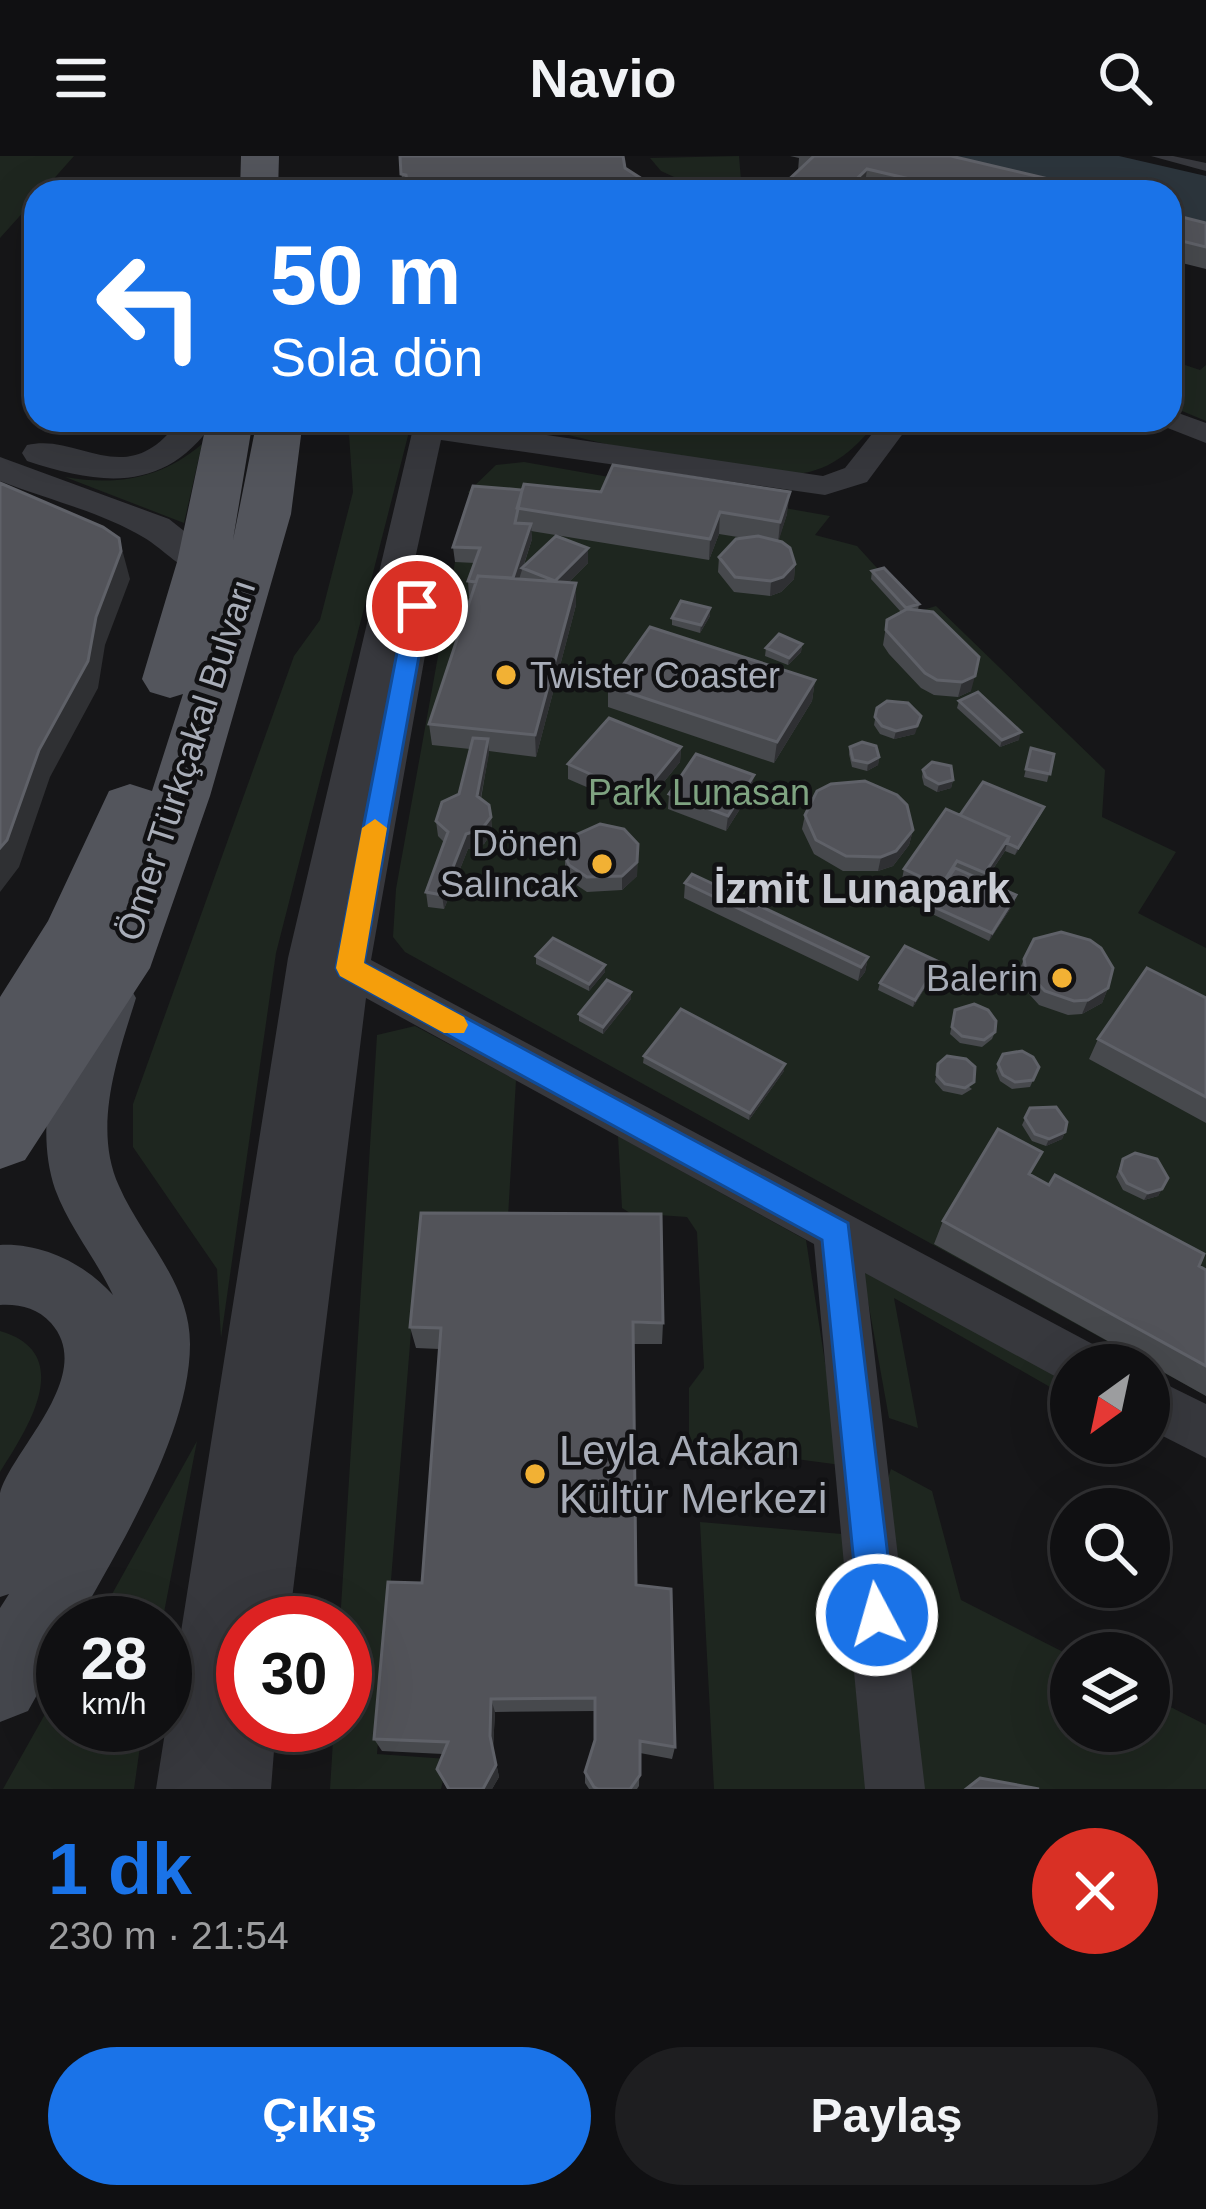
<!DOCTYPE html>
<html lang="tr">
<meta charset="utf-8">
<style>
:root{--surface:#101012;--page:#1e1e20;--text:#f1f3f6;--muted:#9c9d9f;--line:#303032;--accent:#1a73e8}
body{margin:0;font-family:Arial,sans-serif;background:var(--page);color:var(--text);height:100vh;display:flex;flex-direction:column;font-size:45px;white-space:nowrap}
*{box-sizing:border-box;margin:0}
p{font-size:39px;color:var(--muted)}
.icon{flex:none;width:66px;height:66px;fill:none;stroke:currentColor;stroke-width:2;stroke-linecap:round;stroke-linejoin:round}
.map{position:relative;height:1633px;overflow:hidden}
.drawer{display:flex;flex-direction:column;background:var(--surface);flex:1}
.drawer>*{flex:none}
.top-card{position:absolute;left:24px;top:24px;width:1158px;height:252px;border-radius:36px;box-shadow:0 12px 48px #0002,0 0 0 3px var(--line);background:#1a73e8;color:#fff;overflow:hidden}
.needle{width:78px;rotate:213deg}
.buttons{position:absolute;left:1050px;top:1188px;display:grid;gap:24px}
.buttons a{display:grid;place-items:center;width:120px;height:120px;border-radius:50%;background:var(--surface);box-shadow:0 12px 48px #0002,0 0 0 3px var(--line);font-size:60px}
.speed{position:absolute;left:36px;top:1440px;display:flex;gap:24px;font-size:60px;font-weight:700;text-align:center}
.speed>*{display:grid;place-content:center;width:156px;height:156px;border-radius:50%;background:var(--surface);box-shadow:0 12px 48px #0002,0 0 0 3px var(--line);line-height:1}
.speed small{font-size:30px;font-weight:400}
.speed .limit{border:18px solid #d22;background:#fff;color:#111}
.pin{position:absolute;display:grid;place-items:center;width:102px;height:102px;color:#fff;margin:-51px;border:6px solid #fff;border-radius:50%;box-shadow:0 3px 12px #0007}
.me{position:absolute;width:132px;margin:-66px;rotate:354deg;stroke-linejoin:round;filter:drop-shadow(0 0 9px #0008)}
.turn{display:flex;align-items:center;gap:42px;height:252px;padding:0 48px;font-size:54px}
.turn .icon{width:156px;height:156px;stroke-width:2.5}
.turn b{display:block;font-size:84px;line-height:102px}
.round{display:grid;place-items:center;flex:none;width:126px;height:126px;border-radius:63px;background:var(--page)}
.summary{display:flex;align-items:center;justify-content:space-between;height:204px;padding:0 48px}
h1{font-size:72px;font-weight:700;line-height:90px;color:var(--accent)}
.action{display:flex;gap:24px;margin-top:auto;padding:24px 48px}
.action a{flex:1;height:138px;border-radius:72px;background:var(--accent);color:#fff;font-size:48px;font-weight:700;line-height:138px;text-align:center}
.action a+a{background:var(--page);color:var(--text)}
header{display:flex;justify-content:space-between;align-items:center;height:156px;padding:0 48px;background:var(--surface);font-size:54px;font-weight:700}
.map>svg:first-child{display:block}
</style>
<header><svg class="icon" aria-label="menu" viewBox="0 0 24 24"><path d="M4 6h16M4 12h16M4 18h16"/></svg>Navio<svg class="icon" aria-label="search" viewBox="0 0 24 24"><circle cx="10" cy="10" r="6"/><path d="M15 15l6 6"/></svg></header>
<div class="map">
<svg width="1206" height="1633" viewBox="0 0 1206 1633">
<rect width="100%" height="100%" fill="#161618"/>
<path fill="#1e261f" d="M0,0H74L42,36H36V42L0,82Z
M739,0L742,36H681L683,25L661,15L650,2Z
M1170,204L1200,214L1206,209V265L1170,250Z
M348,264H412L276,797L221,1182L217,1113L133,991V948L294,500L320,464L353,336Z
M524,264H879C856,291 834,314 797,318C766,322 546,280 524,264Z
M202,288L184,367L65,321C117,330 161,323 202,288Z
M524,306L830,360L815,379L857,390L917,456L936,450L1105,614L1102,661L1176,696L1138,757L1206,792V1240L405,796L393,781L396,733L455,406L474,345L468,336L496,309Z
M415,870L516,924L508,1061L420,1064L377,1598L448,1603L441,1633H330L334,1569H345V1467H340L377,879Z
M618,980L806,1084L841,1309L689,1289V1232L704,1212L697,1076L687,1061L630,1057L622,1052Z
M861,1106L1071,1221V1243L894,1142L918,1272L889,1262Z
M0,1175C76,1197 29,1271 0,1316Z
M197,1285L162,1467H96Z
M891,1313L932,1335L961,1444L1071,1500V1575H1149V1540L1206,1569V1633H908L878,1353Z
M700,1366L842,1378L873,1633H714Z
M63,1526V1569H143L134,1633H3Z"/>
<path fill="#2c353c" d="M891,0H1119L1206,20V77L1170,68V36H1038Z"/>
<g fill="none" stroke-linecap="round" stroke-linejoin="round">
<path fill="#37383d" fill-rule="evenodd" d="M1151,0H1173L1206,7V15Z"/>
<path fill="#37383d" fill-rule="evenodd" d="M1170,254L1206,267V287L1160,269L1156,264H1170Z
M415,264H445L823,320L845,312L883,264H913L867,326L825,339L441,284L408,435H430L435,443L371,804L1100,1192L1107,1209H1071V1229L865,1117L925,1633H865L814,1088L366,842L289,1467H243V1488L237,1478L228,1548L243,1541V1569H276L271,1633H156L288,802Z
M1149,1220L1206,1248V1302L1149,1273Z"/>
<path fill="#37383d" fill-rule="evenodd" d="M179,264H215C166,337 103,330 27,305L22,297L27,289C80,276 127,338 179,264Z
M0,301L169,363L223,406L217,415C185,423 169,396 143,381C101,356 46,343 0,325Z"/>
<path fill="#45474d" fill-rule="evenodd" d="M107,819L127,826L136,842C118,900 92,971 119,1030C142,1083 190,1126 190,1188C190,1277 120,1390 77,1467H63V1492L28,1555L0,1566V1452L9,1438L0,1441C0,1414 0,1363 0,1337C12,1293 97,1219 51,1167C37,1152 20,1148 0,1149V1089C43,1087 85,1108 113,1139C96,1103 69,1071 55,1033C33,968 56,885 87,826Z"/>
<path fill="#53555c" fill-rule="evenodd" d="M241,0H279L278,36H240Z
M207,264H253L233,384L257,264H303L291,358L210,640L150,812L25,1004L0,1013V841L48,765L109,635L130,628L152,635L183,538L170,542L150,536L142,523L177,406Z"/>
</g>
<path fill="#47494d" d="M400,0L625,12L642,23V36H403Z
M790,0H951L1079,36H782V30L798,15L799,2Z
M1170,58L1206,67V113L1170,104Z
M473,330L787,358L778,385L795,408L794,423L781,436L770,440L734,436L718,416L719,401L744,382L719,378L709,404L531,375L532,383L523,412L588,392V407L568,427H576V449L536,601L489,595L481,643L491,661L492,676L484,688L468,693L444,753L428,751L426,736L444,686L438,680L436,665L459,638L470,593L432,589L429,568L471,441H469L468,425L475,407L455,406L453,391Z
M872,415L919,448L918,454L971,535L958,541L934,539L921,532L889,498L883,489L887,464L901,456L871,423Z
M710,452V460L700,477L672,469V462Z
M802,488L801,496L788,509L765,500L766,492Z
M815,524L812,545L774,607L608,551V530Z
M959,545L1019,584L1000,591L957,552Z
M877,552L915,578L894,583L880,578L874,569Z
M681,591L680,606L649,644L626,648L568,623V608Z
M850,591L879,601L878,609L867,615L852,611L849,598Z
M1031,592L1054,598L1047,626L1024,621Z
M923,614L953,624L951,632L937,636L924,629L922,621Z
M752,634L726,675L668,653L669,638Z
M1044,651L1041,658L1015,699L1005,695L985,725L1016,739L1014,747L989,785L928,756L934,743L901,728L904,713L960,659Z
M805,659L913,674L909,689L893,710L878,715H843L814,698L802,673Z
M638,688L637,720L622,734L587,736L569,724L565,715V700Z
M685,727L868,801L865,816L858,825L684,742Z
M536,800L605,816L589,835L536,808Z
M1024,803L1108,832L1102,847L1082,858L1068,859L1039,849L1021,829L1018,817Z
M939,806L937,813L913,851L878,834L880,827Z
M1206,842V967L1089,903L1098,883Z
M631,843L603,878L579,865V858Z
M955,854L995,876L992,883L982,891L960,887L950,878Z
M1003,898L1039,911L1030,931L1012,933L1000,925L996,915Z
M644,900L784,915L749,964L643,907Z
M938,908L972,933L962,939L943,935L935,926Z
M1030,952L1065,976L1062,983L1046,990L1032,985L1022,969Z
M1123,1003L1162,1033L1158,1040L1144,1044L1123,1034L1116,1021Z
M1032,1019L1206,1114V1240L934,1088L943,1065Z
M663,1167L662,1188H633L636,1429L675,1591L672,1603L640,1597L639,1630L637,1633H589L585,1627V1616L595,1584V1555L495,1556L493,1592L499,1621L492,1633H447L437,1613L443,1598L382,1595L374,1583L422,1427L439,1193L416,1192L410,1171Z"/>
<path fill="#2f3033" d="M867,13L864,36H843Z
M790,336L787,358L778,387L780,366Z
M720,356L719,378L709,404L710,383Z
M531,368L532,383L512,445L511,430Z
M119,382L130,423L105,489L98,532L50,621L19,711L0,736V692L39,594Z
M588,392V407L555,440V425Z
M795,408L794,423L781,436L770,440L771,425Z
M576,427V449L536,601L535,579Z
M710,452V460L700,477L701,469Z
M802,488L801,496L788,509L789,502Z
M975,520L971,535L958,541L962,526Z
M815,524L812,545L774,607L777,586Z
M921,560L915,578L894,583L896,575Z
M1021,576L1019,584L1000,591L1002,584Z
M488,583L489,598L478,655L477,640Z
M681,591L680,606L649,644L626,648V634Z
M879,601L878,609L867,615L868,607Z
M754,619L752,634L726,675L728,660Z
M953,624L951,632L937,636L939,628Z
M1044,651L1041,658L1015,699L1018,692Z
M491,661L492,676L484,688L468,693L444,753L442,739L466,678Z
M913,674L909,689L893,710L878,715L881,701Z
M1009,681L1005,695L980,732L985,717Z
M637,706V720L622,734V720Z
M1016,739L1014,747L989,785L992,777Z
M868,801L865,816L858,825L861,811Z
M939,806L937,813L913,851L915,844Z
M605,809V816L589,835V828Z
M1108,832L1102,847L1082,858L1088,844Z
M631,836V843L603,878V871Z
M785,908L784,915L749,964L750,957Z
M1065,976L1062,983L1046,990L1049,983Z
M1162,1033L1158,1040L1144,1044L1148,1037Z
M491,1543L495,1556L493,1592L499,1621L492,1633H483L490,1580Z"/>
<path fill="#525359" stroke="#5f6168" stroke-width="3" d="M400,0H623L625,12L642,23L639,36H409L406,19L401,18Z
M814,0H951L1070,28L1063,35L1067,36H948L952,33L867,13L843,36H808L782,30Z
M1170,58L1206,67V91L1170,82Z
M613,309L790,336L780,366L720,356L710,383L517,352L524,328L601,336Z
M0,327L103,371L119,382L121,395L96,461L88,505L39,594L7,684L0,692Z
M473,330L522,334L515,367L531,368L513,422L478,420L476,426L468,425L480,392L453,391Z
M556,380L588,392L555,425L522,412Z
M758,380L782,386L790,392L795,408L783,421L771,425L735,421L719,401L736,383Z
M884,412L919,448L906,452L872,415Z
M478,420L576,427L535,579L429,568Z
M681,445L710,452L701,469L672,462Z
M907,453L933,456L979,501L975,520L962,526L937,524L925,517L886,474L887,464Z
M650,471L815,524L777,586L608,530Z
M779,478L802,488L789,502L766,492Z
M978,536L1021,576L1002,584L959,545Z
M887,545L908,547L921,560L917,570L896,575L882,570L875,561L877,552Z
M609,562L681,591L650,629L626,634L568,608Z
M473,582L488,583L477,640L489,649L491,661L482,673L466,678L442,739L426,736L448,676L436,665L442,646L459,638Z
M862,586L876,590L879,601L868,607L853,604L850,591Z
M1031,592L1054,598L1050,618L1026,613Z
M696,598L754,619L728,660L669,638Z
M932,606L951,610L953,624L939,628L926,621L923,614Z
M865,625L897,639L907,649L913,674L896,695L881,701L846,700L816,684L805,659L817,635L831,628Z
M983,626L1044,651L1018,692L1007,687L1009,681L960,659Z
M946,653L1009,681L985,717L957,705L941,730L904,713Z
M600,668L624,673L638,688L637,706L622,720L587,721L569,709L565,700L569,682Z
M955,712L1016,739L992,777L930,749Z
M692,718L868,801L861,811L685,727Z
M1061,776L1090,784L1101,792L1113,812L1108,832L1088,844L1074,845L1045,835L1026,815L1024,803L1034,783Z
M553,782L605,809L589,828L536,800Z
M905,790L939,806L915,844L880,827Z
M1147,812L1206,842V941L1098,883Z
M607,824L631,836L603,871L579,858Z
M974,848L988,854L996,865L995,876L984,884L962,880L952,871L955,854Z
M681,853L785,908L750,957L644,900Z
M1022,895L1033,901L1039,911L1033,924L1015,926L1003,919L998,908L1003,898Z
M947,900L966,903L975,911L974,926L965,932L945,928L937,919L938,908Z
M1056,951L1067,966L1065,976L1049,983L1035,978L1025,962L1030,952Z
M998,973L1042,996L1029,1018L1049,1029L1055,1019L1204,1098L1199,1110L1206,1114V1210L943,1065Z
M1135,997L1157,1003L1168,1022L1162,1033L1148,1037L1127,1027L1120,1015L1123,1003Z
M421,1057L661,1058L663,1167L633,1166L636,1429L671,1433L675,1591L640,1585V1619L630,1633H598L594,1631L585,1616L595,1584V1542L491,1543L490,1580L496,1609L483,1633H449L437,1613L448,1586L374,1583L388,1426L422,1427L441,1172L410,1171Z
M980,1622L1039,1633H966Z"/>
<path fill="#1a73e8" stroke="#114b97" stroke-width="3" d="M417,443L428,450L364,807L848,1067L895,1459L890,1472L877,1478L864,1472L859,1459L822,1084L340,820L336,812L406,450Z"/>
<path fill="#f59e0b" d="M375,663L387,672L364,807L464,861L468,869L464,877H444L340,820L336,812L362,672Z"/>
<g fill="#f2b134" stroke="#111113" stroke-width="4.5">
<circle cx="506" cy="519" r="12"/>
<circle cx="602" cy="708" r="12"/>
<circle cx="1062" cy="822" r="12"/>
<circle cx="535" cy="1318" r="12"/>
</g>
<g text-anchor="middle" dominant-baseline="central" stroke-width="9" stroke-linejoin="round" paint-order="stroke">
<g font-size="36" fill="#a8adb8" stroke="#111113" text-anchor="end">
<text x="530" y="519" text-anchor="start">Twister Coaster</text>
<text x="578" y="687">Dönen<tspan x="578" dy="41">Salıncak</tspan></text>
<text x="1038" y="822">Balerin</text>
</g>
<g font-size="36" fill="#a8adb8" stroke="#111113">
<text transform="translate(186 604) rotate(-72)">Ömer Türkçakal Bulvarı</text>
</g>
<g font-size="36" fill="#7fa381" stroke="#111113">
<text x="699" y="636">Park Lunasan</text>
</g>
<g font-size="42" font-weight="bold" fill="#c9ccd4" stroke="#111113">
<text x="862" y="732">İzmit Lunapark</text>
</g>
<g font-size="42" fill="#a8adb8" stroke="#111113" text-anchor="start">
<text x="559" y="1294">Leyla Atakan<tspan x="559" dy="48">Kültür Merkezi</tspan></text>
</g>
</g>
</svg>
<div class="buttons">
<a><svg class="needle" viewBox="-14 -14 28 28"><path d="M0-13l5 13h-10z" fill="#e53935"/><path d="M0 13l5-13h-10z" fill="#9c9d9f"/></svg></a>
<a><svg class="icon" aria-label="search" viewBox="0 0 24 24"><circle cx="10" cy="10" r="6"/><path d="M15 15l6 6"/></svg></a>
<a><svg class="icon" aria-label="layers" viewBox="0 0 24 24"><path d="M12 4l9 5-9 5-9-5zM3 14l9 5 9-5"/></svg></a>
</div>
<div class="speed"><div>28<small>km/h</small></div><div class="limit">30</div></div>
<div class="pin" style="left:417px;top:450px;background:#d93025"><svg class="icon" aria-label="arrive" viewBox="0 0 24 24"><path d="M6 21V4h12l-3 4 3 4H6"/></svg></div>
<svg class="me" style="left:877px;top:1459px" viewBox="-20 -20 40 40"><circle r="17" fill="#1a73e8" stroke="#fff" stroke-width="3"/><path d="M0-11L8 9 0 5-8 9z" fill="#fff"/></svg>
<div class="top-card">
<div class="turn"><svg class="icon" aria-label="left" viewBox="0 0 24 24"><path d="M17 20v-9H6M10 6l-5 5 5 5"/></svg><div><b>50 m</b>Sola dön</div></div>
</div>
</div>
<section class="drawer">
<div class="summary"><div><h1>1 dk</h1><p>230 m · 21:54</p></div><a class="round" style="background:#d93025;color:#fff"><svg class="icon" aria-label="close" viewBox="0 0 24 24"><path d="M6 6l12 12M18 6L6 18"/></svg></a></div>
<div class="action"><a>Çıkış</a><a>Paylaş</a></div>
</section>
